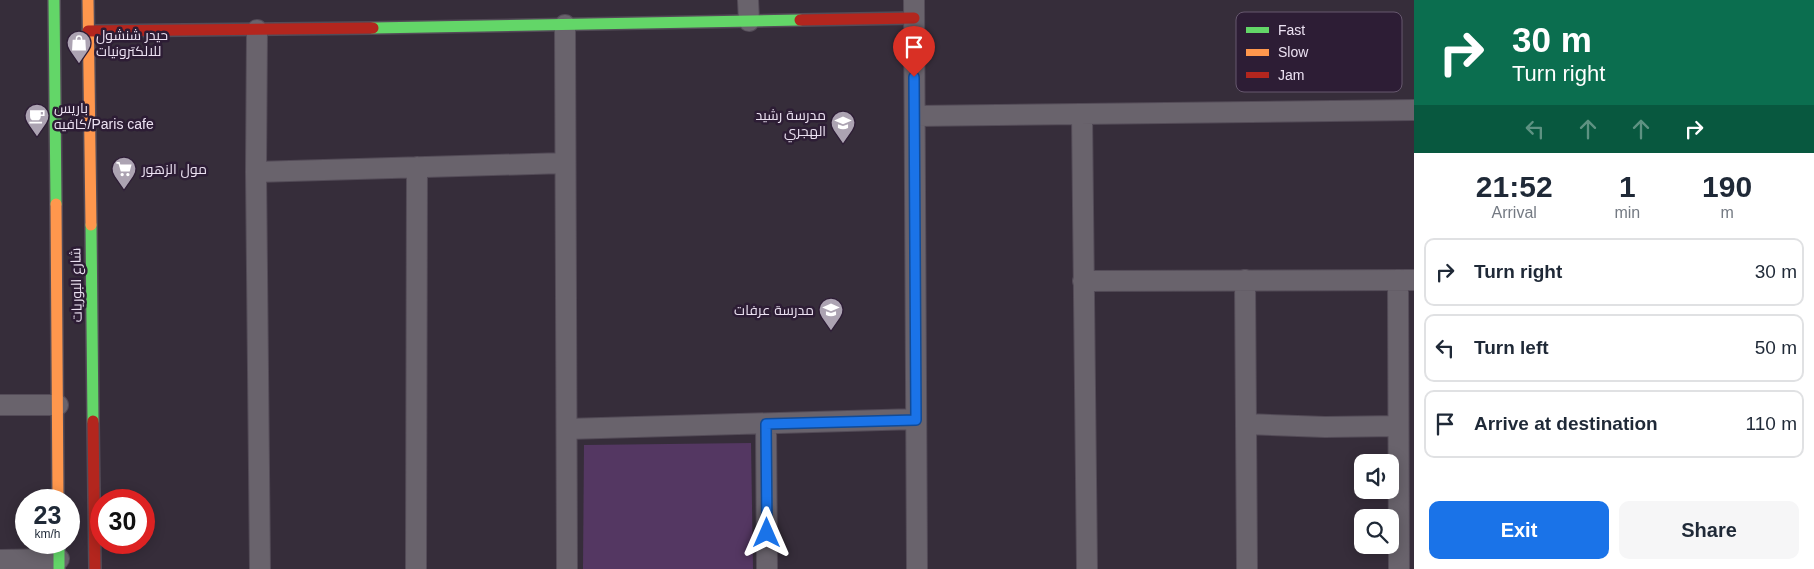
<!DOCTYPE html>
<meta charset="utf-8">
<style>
:root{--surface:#fff;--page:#f6f6f7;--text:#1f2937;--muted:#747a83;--line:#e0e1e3;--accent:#1a73e8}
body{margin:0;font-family:Arial,Cairo,sans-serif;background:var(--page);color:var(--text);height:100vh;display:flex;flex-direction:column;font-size:19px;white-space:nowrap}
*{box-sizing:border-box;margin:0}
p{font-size:16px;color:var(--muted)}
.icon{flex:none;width:28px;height:28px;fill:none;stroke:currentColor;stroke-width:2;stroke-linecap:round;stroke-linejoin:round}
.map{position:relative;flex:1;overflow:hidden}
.drawer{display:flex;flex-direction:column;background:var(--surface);width:400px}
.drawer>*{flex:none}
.guide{background:#0b6e4f;color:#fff;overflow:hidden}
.fabs{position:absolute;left:1354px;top:454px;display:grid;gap:10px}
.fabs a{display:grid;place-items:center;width:45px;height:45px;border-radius:10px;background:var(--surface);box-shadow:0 2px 12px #0003;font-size:25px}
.speed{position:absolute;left:15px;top:489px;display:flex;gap:10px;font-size:25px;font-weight:700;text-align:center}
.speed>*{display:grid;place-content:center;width:65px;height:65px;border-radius:50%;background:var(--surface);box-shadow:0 2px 12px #0003;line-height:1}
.speed small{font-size:12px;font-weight:400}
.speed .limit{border:8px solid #d22;background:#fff;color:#111}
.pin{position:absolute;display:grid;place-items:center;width:42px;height:42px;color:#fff;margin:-51px -21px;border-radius:50% 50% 50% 0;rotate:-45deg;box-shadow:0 0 5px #0007}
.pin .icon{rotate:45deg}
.me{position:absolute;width:55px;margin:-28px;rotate:0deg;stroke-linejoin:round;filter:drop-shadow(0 0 4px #0008)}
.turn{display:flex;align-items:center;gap:18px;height:105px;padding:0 15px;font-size:22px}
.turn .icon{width:65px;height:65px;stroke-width:2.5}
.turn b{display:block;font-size:35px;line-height:42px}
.lanes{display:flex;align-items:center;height:48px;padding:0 15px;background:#0003;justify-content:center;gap:25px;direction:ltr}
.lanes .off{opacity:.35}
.eta{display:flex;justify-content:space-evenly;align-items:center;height:85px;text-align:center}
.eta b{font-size:30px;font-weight:600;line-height:35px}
.button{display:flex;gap:10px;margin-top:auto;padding:10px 15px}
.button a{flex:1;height:58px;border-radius:10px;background:var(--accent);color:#fff;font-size:20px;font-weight:600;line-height:58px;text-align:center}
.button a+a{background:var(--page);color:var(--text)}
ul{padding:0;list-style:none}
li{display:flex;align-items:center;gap:15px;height:68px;margin:0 10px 8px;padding:0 5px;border:2px solid var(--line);border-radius:10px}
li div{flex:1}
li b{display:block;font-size:19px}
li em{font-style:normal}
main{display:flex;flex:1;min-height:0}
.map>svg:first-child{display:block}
</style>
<main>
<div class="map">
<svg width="1414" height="569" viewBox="0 0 1414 569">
<rect width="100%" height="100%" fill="#362d3a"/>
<path fill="#543762" d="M751,443L753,569H583L584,445Z"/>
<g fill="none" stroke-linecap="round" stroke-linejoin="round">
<defs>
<path id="street" d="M748,0L749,21
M914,0L917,569
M565,25L567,569
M257,30L256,172L260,569
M1082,115L1087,569
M915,116L1414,110
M256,172L565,163
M1245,280L1247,569
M1398,280L1399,569
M1083,281L1414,280
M0,405H58
M766,424L767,569
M1246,424L1325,427L1398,426
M567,429L916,419
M0,560L59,559
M416,569L417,167"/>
<path id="fast" d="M54,0L56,204
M373,28L800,20
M91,225L93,421
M59,542V569"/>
<path id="slow" d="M88,0L91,225
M56,204L58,500"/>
<path id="jam" d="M800,20L914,18
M88,31L373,28
M93,421L95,569"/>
</defs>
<use href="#street" stroke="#534b57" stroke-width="22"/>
<use href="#fast" stroke="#534b57" stroke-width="14"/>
<use href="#slow" stroke="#534b57" stroke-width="14"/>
<use href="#jam" stroke="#534b57" stroke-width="14"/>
<use href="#street" stroke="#69636c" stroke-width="20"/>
<use href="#fast" stroke="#63d668" stroke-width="11"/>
<use href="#slow" stroke="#ff974d" stroke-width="11"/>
<use href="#jam" stroke="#b3261e" stroke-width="11"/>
</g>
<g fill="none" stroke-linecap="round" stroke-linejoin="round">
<defs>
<path id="route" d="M767,533L766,424L916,420L914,77"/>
</defs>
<use href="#route" stroke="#114b97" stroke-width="12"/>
<use href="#route" stroke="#1a73e8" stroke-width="9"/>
</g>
<defs>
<symbol id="shop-pin" viewBox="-11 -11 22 30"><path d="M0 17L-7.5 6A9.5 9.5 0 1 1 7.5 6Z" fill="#aca3b2" stroke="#2d1d35"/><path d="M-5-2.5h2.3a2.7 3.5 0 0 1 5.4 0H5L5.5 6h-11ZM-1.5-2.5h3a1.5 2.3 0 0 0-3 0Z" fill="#fff"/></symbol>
<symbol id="cafe-pin" viewBox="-11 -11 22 30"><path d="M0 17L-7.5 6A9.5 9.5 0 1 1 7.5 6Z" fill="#aca3b2" stroke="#2d1d35"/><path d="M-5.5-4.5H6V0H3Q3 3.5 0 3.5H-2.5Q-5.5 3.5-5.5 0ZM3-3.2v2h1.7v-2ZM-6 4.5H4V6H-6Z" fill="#fff"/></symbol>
<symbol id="school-pin" viewBox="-11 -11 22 30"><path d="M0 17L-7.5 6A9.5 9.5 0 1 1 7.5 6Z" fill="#aca3b2" stroke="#2d1d35"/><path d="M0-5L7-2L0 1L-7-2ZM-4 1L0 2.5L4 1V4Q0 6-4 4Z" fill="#fff"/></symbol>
<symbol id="supermarket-pin" viewBox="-11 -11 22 30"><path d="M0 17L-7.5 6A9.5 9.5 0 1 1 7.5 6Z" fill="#aca3b2" stroke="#2d1d35"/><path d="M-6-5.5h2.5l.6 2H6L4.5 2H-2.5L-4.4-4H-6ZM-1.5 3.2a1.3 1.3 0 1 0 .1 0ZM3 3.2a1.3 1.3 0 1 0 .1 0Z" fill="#fff"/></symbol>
</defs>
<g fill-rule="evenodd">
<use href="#shop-pin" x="65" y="29" width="28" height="38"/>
<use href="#cafe-pin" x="23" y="102" width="28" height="38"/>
<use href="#school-pin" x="829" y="109" width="28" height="38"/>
<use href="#supermarket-pin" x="110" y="155" width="28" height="38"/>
<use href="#school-pin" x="817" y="296" width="28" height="38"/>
</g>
<g text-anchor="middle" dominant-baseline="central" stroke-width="5" stroke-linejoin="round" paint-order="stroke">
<g font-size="14" fill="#ece2f2" stroke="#2d1d35" text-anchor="start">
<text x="96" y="35">حيدر شنشول<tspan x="96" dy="16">للالكترونيات</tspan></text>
<text x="54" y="108">باريس<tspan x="54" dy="16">كافيه/Paris cafe</tspan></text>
<text x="826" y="115" text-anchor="end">مدرسة رشيد<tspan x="826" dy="16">الهجري</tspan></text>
<text x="142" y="169">مول الزهور</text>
<text x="814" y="310" text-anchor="end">مدرسة عرفات</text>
</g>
<g font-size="14" fill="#ece2f2" stroke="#2d1d35">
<text transform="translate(76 285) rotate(-91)">شارع البوريات</text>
</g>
</g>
<rect x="1236" y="12" width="166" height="80" rx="8" fill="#2d1d35" stroke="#66586e" stroke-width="1"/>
<rect x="1246" y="27" width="23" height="6" fill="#63d668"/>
<rect x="1246" y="49" width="23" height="7" fill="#ff974d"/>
<rect x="1246" y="72" width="23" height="6" fill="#b3261e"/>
<g font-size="14" fill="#ece2f2">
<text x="1278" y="35">Fast</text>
<text x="1278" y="57">Slow</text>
<text x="1278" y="80">Jam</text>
</g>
</svg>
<div class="fabs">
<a><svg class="icon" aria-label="sound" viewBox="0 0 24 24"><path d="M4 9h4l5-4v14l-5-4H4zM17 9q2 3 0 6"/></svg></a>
<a><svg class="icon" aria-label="search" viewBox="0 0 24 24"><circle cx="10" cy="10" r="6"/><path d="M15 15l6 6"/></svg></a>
</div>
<div class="speed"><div>23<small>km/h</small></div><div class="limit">30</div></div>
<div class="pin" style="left:914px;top:77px;background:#d93025"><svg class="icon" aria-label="arrive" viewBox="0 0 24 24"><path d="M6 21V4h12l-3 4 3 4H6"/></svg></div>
<svg class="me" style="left:767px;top:533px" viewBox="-20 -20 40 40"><path d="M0-17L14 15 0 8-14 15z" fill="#1a73e8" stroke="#fff" stroke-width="4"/></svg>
</div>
<section class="drawer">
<div class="guide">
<div class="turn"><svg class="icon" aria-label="right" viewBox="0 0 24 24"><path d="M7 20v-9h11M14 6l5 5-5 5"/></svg><div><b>30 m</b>Turn right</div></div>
<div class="lanes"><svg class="icon off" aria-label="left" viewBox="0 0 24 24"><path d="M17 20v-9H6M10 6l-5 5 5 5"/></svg><svg class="icon off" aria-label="ahead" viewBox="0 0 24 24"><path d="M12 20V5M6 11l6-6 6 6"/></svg><svg class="icon off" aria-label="ahead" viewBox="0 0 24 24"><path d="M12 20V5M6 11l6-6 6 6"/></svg><svg class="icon" aria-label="right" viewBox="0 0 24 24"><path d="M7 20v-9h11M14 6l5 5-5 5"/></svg></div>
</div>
<div class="eta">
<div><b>21:52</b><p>Arrival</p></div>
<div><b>1</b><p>min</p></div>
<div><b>190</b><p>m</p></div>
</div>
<ul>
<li><svg class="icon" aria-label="right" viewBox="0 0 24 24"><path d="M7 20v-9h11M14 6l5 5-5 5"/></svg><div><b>Turn right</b></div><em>30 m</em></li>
<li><svg class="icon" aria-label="left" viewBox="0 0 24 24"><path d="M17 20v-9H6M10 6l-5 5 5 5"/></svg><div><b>Turn left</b></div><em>50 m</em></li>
<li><svg class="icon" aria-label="arrive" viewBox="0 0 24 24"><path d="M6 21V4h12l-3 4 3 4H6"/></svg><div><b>Arrive at destination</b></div><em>110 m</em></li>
</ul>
<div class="button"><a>Exit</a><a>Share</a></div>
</section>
</main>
